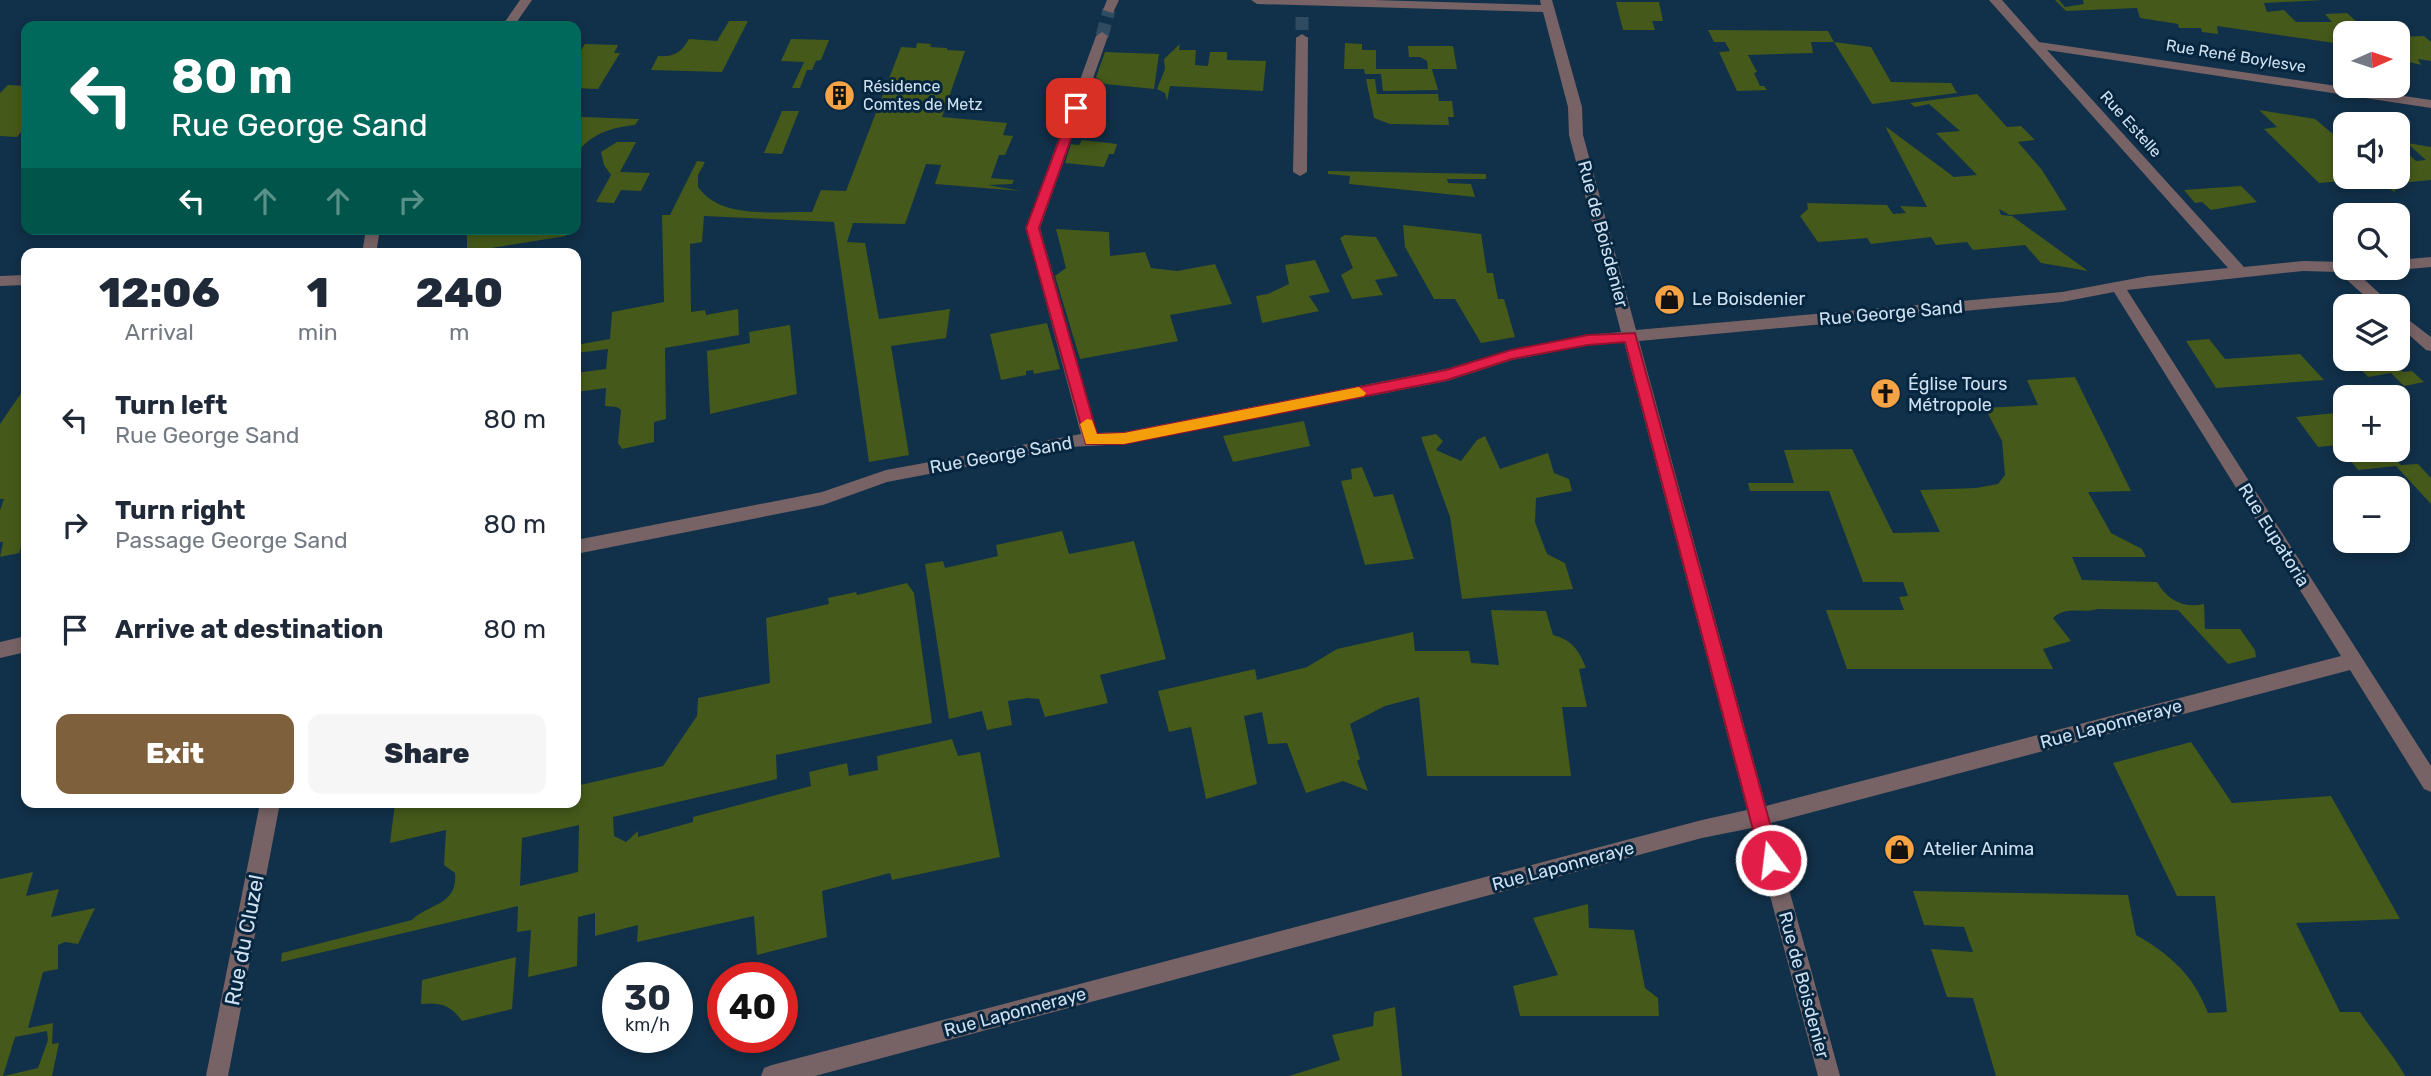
<!DOCTYPE html>
<meta charset="utf-8">
<style>
:root{--surface:#fff;--page:#f6f6f7;--text:#1f2937;--muted:#747a83;--accent:#7f603d}
body{margin:0;font-family:Rubik,sans-serif;background:var(--page);color:var(--text);height:100vh;display:flex;flex-direction:column;font-size:26px;white-space:nowrap}
*{box-sizing:border-box;margin:0}
p{font-size:23px;color:var(--muted)}
.icon{flex:none;width:38px;height:38px;fill:none;stroke:currentColor;stroke-width:2;stroke-linecap:round;stroke-linejoin:round}
.map{position:relative;flex:1;overflow:hidden}
.details{position:absolute;left:21px;top:248px;width:560px;height:560px;display:flex;flex-direction:column;background:var(--surface);border-radius:14px;box-shadow:0 4px 10px #0003}
.details>*{flex:none}
.top-card{position:absolute;left:21px;top:21px;width:560px;height:214px;border-radius:14px;box-shadow:0 4px 10px #0003;background:#00695c;color:#fff;overflow:hidden}
.needle{width:46px;rotate:87deg}
.buttons{position:absolute;left:2333px;top:21px;display:grid;gap:14px}
.buttons a{display:grid;place-items:center;width:77px;height:77px;border-radius:14px;background:var(--surface);box-shadow:0 4px 10px #0003;font-size:35px}
.speed{position:absolute;left:602px;top:962px;display:flex;gap:14px;font-size:35px;font-weight:700;text-align:center}
.speed>*{display:grid;place-content:center;width:91px;height:91px;border-radius:50%;background:var(--surface);box-shadow:0 4px 10px #0003;line-height:1}
.speed small{font-size:18px;font-weight:400}
.speed .limit{border:10px solid #d22;background:#fff;color:#111}
.pin{position:absolute;display:grid;place-items:center;width:60px;height:60px;color:#fff;margin:-30px;border-radius:14px;box-shadow:0 4px 10px #0006}
.me{position:absolute;width:77px;margin:-38px;rotate:345deg;stroke-linejoin:round;filter:drop-shadow(0 0 5px #0008)}
.turn{display:flex;align-items:center;gap:24px;height:147px;padding:0 35px;font-size:32px}
.turn .icon{width:91px;height:91px;stroke-width:2.5}
.turn b{display:block;font-size:49px;line-height:60px}
.lanes{display:flex;align-items:center;height:66px;padding:0 35px;background:#0003;justify-content:center;gap:35px;direction:ltr}
.lanes .off{opacity:.35}
.eta{display:flex;justify-content:space-evenly;align-items:center;height:119px;text-align:center}
.eta b{font-size:42px;font-weight:800;line-height:49px}
.button{display:flex;gap:14px;margin-top:auto;padding:14px 35px}
.button a{flex:1;height:80px;border-radius:14px;background:var(--accent);color:#fff;font-size:28px;font-weight:800;line-height:80px;text-align:center}
.button a+a{background:var(--page);color:var(--text)}
ul{padding:0;list-style:none}
li{display:flex;align-items:center;gap:21px;height:105px;padding:0 35px}
li div{flex:1}
li b{display:block;font-size:26px}
li em{font-style:normal}
.map>svg:first-child{display:block}
</style>
<div class="map">
<svg width="2431" height="1076" viewBox="0 0 2431 1076">
<rect width="100%" height="100%" fill="#113049"/>
<path fill="#44591a" fill-rule="evenodd" d="M2055,0H2059L2065,7L2084,4L2083,0H2323L2264,3L2267,12L2284,10L2296,22H2332L2325,14L2347,13L2369,33H2345V47L2341,44L2217,26L2218,34L2202,32L2201,28H2179L2178,24L2140,18L2137,8L2066,11Z
M1616,2H1659L1663,21H1652L1655,30H1623Z
M729,21H748L722,72L651,70L658,56C674,57 681,53 689,39L717,41Z
M1708,30L1828,31L1834,42L1871,47L1891,82L1951,83L1957,93L1872,104L1834,42H1811L1813,53L1748,55L1757,72L1754,73L1760,86H1764L1767,90L1737,91L1719,52L1730,51L1725,42H1714Z
M2424,36L2431,42V61L2418,59L2421,65L2398,59V62V37Z
M791,39L829,40L821,60L816,61L812,70H807L800,88H792L804,62L781,61Z
M917,43L931,44L930,47L947,48V50L965,51L942,117L1007,123L1003,135L1013,136L1005,155H999L991,178L1014,180L1012,184L988,185L1021,191L935,184L941,165L926,164L905,224L853,223L847,242L865,243L879,319L950,309L946,338L891,346L909,455L869,462L834,222L704,216L702,242L690,244L691,312L705,310L706,315L738,309L739,335L665,348L666,419L654,422V442L622,449L618,443L621,410L617,407L605,406L606,388L576,392V373L606,369L608,349L576,353V345L610,339L612,312L664,302L662,215H670L697,161L705,162L698,175V187C721,220 776,211 812,212L821,190L846,191L901,47L916,48Z
M1345,43L1362,44V50H1376V69H1428L1427,61L1420,57H1409L1408,46H1453L1457,69H1432L1438,90L1383,91L1381,74H1365L1364,69H1344Z
M585,44L618,45L614,53H620L598,89L576,88V58Z
M1180,44L1179,50H1196L1195,65L1208,66L1210,52H1227V60L1266,61L1263,91L1170,86L1167,101L1165,93L1157,89L1165,69L1164,59Z
M1105,52L1159,54L1154,89L1105,84L1096,77Z
M1366,79H1375L1377,94H1438L1439,101H1452L1454,117H1448L1449,125L1390,124L1374,118Z
M8,85L26,86V126L17,137L0,136V93Z
M1977,94L2007,127L2021,126L2035,140L2018,142L2042,170L2067,210L2010,215L1999,209L2001,215L2012,216L2088,271L2041,263L2025,245L1973,250L1967,242L1936,245L1931,237L1871,244L1867,238L1818,242L1800,216L1808,209L1807,203L1887,205L1893,214L1906,213L1900,206L1927,207L1885,126L1954,177L1977,175L1936,133L1960,131L1929,104L1915,107L1910,103Z
M2259,110L2315,119L2345,144V177H2398V145L2416,161L2426,160L2407,143L2431,147V180L2401,183L2394,192L2378,178L2319,183L2264,129L2277,127Z
M782,111H799L782,154L764,153Z
M581,117L639,119L635,125C610,128 592,133 576,154V126Z
M1082,140L1117,144L1114,154H1109L1104,167L1065,163L1071,144L1079,145Z
M617,142H636L620,172L650,173L641,191L621,190L614,203L596,202L611,175L604,165L601,152Z
M1328,171L1486,174V179H1447L1448,183L1471,184L1475,197L1349,184L1350,176L1328,174Z
M2241,186L2257,202L2211,210L2202,202L2195,203L2184,190Z
M1403,225L1481,234L1487,273H1493L1498,299H1504L1515,337L1481,343L1455,299H1434L1405,247Z
M467,229H568L566,236L467,252Z
M1056,229L1109,232L1110,256L1145,252L1151,268L1177,271L1215,264L1232,304L1170,315L1178,341L1080,359L1055,276L1066,268Z
M1345,235L1376,237L1398,276L1375,280L1383,295L1352,299L1341,275L1353,268L1340,238Z
M1315,260L1330,292L1309,296L1319,311L1262,323L1256,296L1268,294L1289,284L1285,265Z
M1047,323L1060,369L1034,374L1033,370L1026,371V375L1001,380L990,334Z
M790,325L797,394L710,414L707,351L750,343L749,332Z
M2209,339L2225,359L2300,354L2324,380L2216,388L2186,341Z
M2369,359H2390L2403,372L2412,371L2424,382L2404,386L2391,373L2368,377L2358,366L2374,365Z
M2075,377L2131,491L2088,492L2111,533L2142,549L2146,557H2072L2082,580L2157,582C2167,600 2184,609 2204,604L2205,629H2240L2255,650L2256,657L2228,664L2178,610L2098,609C2082,614 2067,605 2053,618L2071,641L2043,649L2053,669H1847L1826,610H1904L1899,597L1908,596L1903,582H1863L1829,491H1750L1748,483H1794L1784,450L1852,449L1893,533L1940,532L1920,490L1976,488L1998,484L2005,475L2002,441L1985,408L2038,405L2027,380Z
M26,386V533L19,553L0,557L3,542H0V510L4,499H0V424Z
M2345,412V450H2386L2401,465L2418,464L2431,478V504L2396,466L2358,470L2338,445L2318,447L2296,417Z
M1304,421L1310,446L1233,462L1223,436Z
M1436,434L1443,441L1436,450L1461,461L1477,440L1485,436L1500,469L1548,453L1554,473L1569,479L1572,491L1536,498L1535,522L1547,554L1565,563L1573,589L1462,599L1450,517L1421,437Z
M1362,467L1374,497L1393,494L1414,559L1365,565L1341,481L1352,479L1351,469Z
M1062,531L1069,554L1134,541L1166,659L1100,675L1108,703L1045,717L1039,699L1028,698L1008,701L1012,725L987,730L982,711L949,719L925,564L943,561L945,568L998,556L996,545Z
M907,583L914,593L932,723L776,755L777,779L613,817L614,836L626,842L638,831V837L693,822V817L811,786L809,772L847,763L849,776L878,770L877,756L952,739L958,756L980,752L1000,857L892,880L890,873L822,891L827,937L757,955L754,916L637,942L638,925L595,936V913L578,917L577,966L528,977L531,930L517,932L518,906L281,962L282,953L412,920C430,903 458,905 455,873L444,865L446,830L390,843L395,803H576V786L663,766L697,716L698,698L770,683L766,618L829,604L828,598L856,592L857,595ZM579,825L578,872L520,886L522,838Z
M1491,610L1546,611L1553,635C1572,640 1579,650 1586,668L1579,669L1587,707H1562L1571,776H1427L1419,697L1385,706L1350,724L1360,759L1357,761L1368,791L1343,781L1306,793L1287,743L1268,744L1262,712L1244,716L1257,784L1206,799L1191,727L1169,732L1158,691L1255,669L1257,680L1307,667L1337,649L1413,632L1415,651H1469L1471,663L1499,665Z
M2191,742L2232,803L2331,796L2400,919L2296,923L2340,1012H2360C2375,1035 2392,1052 2405,1076H1996L1973,998L1947,997L1931,949L1973,952L1964,927L1924,925L1913,891L2128,895L2136,935C2170,954 2194,976 2208,1013L2227,1012L2215,896H2177L2113,763Z
M33,872L26,896L59,889L51,917L95,908L78,944L65,942L58,945V969L43,972L28,1028L53,1023L52,1044L59,1043L52,1076H4L38,1068L48,1040L47,1031L15,1037L3,1076H0V879Z
M1588,904L1589,928L1634,930L1645,988L1658,998L1659,1016H1520L1513,986L1558,975L1533,918Z
M516,957L512,1009L462,1021C451,1005 440,1002 421,1004L422,980Z
M1395,1007L1402,1076H1289L1340,1060L1332,1035L1373,1026L1374,1012Z"/>
<g fill="none" stroke-linecap="round" stroke-linejoin="round">
<path stroke="#2e4b62" stroke-width="13" stroke-dasharray="13 7" stroke-linecap="butt" d="M1302,17V38
M1102,36L1109,10"/>
<path fill="#776366" fill-rule="evenodd" d="M520,0H532L514,26H502Z
M1107,0H1119L1113,13L1103,10Z
M1251,0H1374L1541,5L1540,0H1552L1582,107L1583,135L1636,330L2062,292L2148,276L2228,268L1989,0H2002L2039,42L2431,100V108L2047,50L2244,267L2303,261L2345,262V268H2352L2393,306H2376L2338,272L2303,271L2127,290L2431,766V792L2424,789L2350,670L1771,823L1840,1076H1818L1752,828L1702,838L815,1076H761L764,1068L772,1065L1702,820L1747,810L1624,342L1588,345L1512,360L1447,381L1124,444L1071,447L887,482L823,505L576,554V540L822,492L886,470L1081,434L1026,228L1096,36L1102,32L1108,36L1040,228L1097,433L1124,432L1446,369L1511,350L1588,335L1621,332L1569,135L1568,107L1543,12L1257,4ZM2114,292L2341,656L1766,806L1639,341L2062,302Z
M1302,34L1308,38L1307,172L1300,176L1293,172L1296,38Z
M366,229H380L376,254H362Z
M2431,257V267L2398,270L2392,268H2398V260Z
M26,275V285L0,286V276Z
M2398,312L2431,337V351L2426,350L2398,325Z
M26,636V652L0,658V642Z
M260,803H280L228,1076H206Z"/>
</g>
<path fill="#e11d48" stroke="#92132f" stroke-width="2" d="M1072,106L1082,108L1039,228L1097,434L1124,433L1446,370L1511,350L1588,335L1635,333L1780,860L1778,866L1771,869L1764,866L1761,860L1625,342L1588,345L1512,359L1447,380L1124,444H1086L1026,228Z"/>
<path fill="#f59e0b" d="M1359,387L1366,393L1364,396L1124,444H1086L1080,424L1087,419L1092,420L1097,434L1124,433Z"/>
<defs>
<symbol id="building-disc" viewBox="-11 -11 22 22"><circle r="9.5" fill="#f5a345" stroke="#06263f"/><path d="M-4-6H4V6H1V3H-1V6H-4ZM-2.5-4.3h1.7v1.8h-1.7ZM.8-4.3h1.7v1.8H.8ZM-2.5-1h1.7V.8h-1.7ZM.8-1h1.7V.8H.8Z" fill="#111"/></symbol>
<symbol id="shop-disc" viewBox="-11 -11 22 22"><circle r="9.5" fill="#f5a345" stroke="#06263f"/><path d="M-5-2.5h2.3a2.7 3.5 0 0 1 5.4 0H5L5.5 6h-11ZM-1.5-2.5h3a1.5 2.3 0 0 0-3 0Z" fill="#111"/></symbol>
<symbol id="church-disc" viewBox="-11 -11 22 22"><circle r="9.5" fill="#f5a345" stroke="#06263f"/><path d="M-1.2-6h2.4v3.5h3.3v2.4h-3.3V6h-2.4V-.1h-3.3v-2.4h3.3Z" fill="#111"/></symbol>
</defs>
<g fill-rule="evenodd">
<use href="#building-disc" x="822" y="78" width="35" height="35"/>
<use href="#shop-disc" x="1652" y="282" width="35" height="35"/>
<use href="#church-disc" x="1868" y="376" width="35" height="35"/>
<use href="#shop-disc" x="1882" y="832" width="35" height="35"/>
</g>
<g text-anchor="middle" dominant-baseline="central" stroke-width="6" stroke-linejoin="round" paint-order="stroke">
<g font-size="16" fill="#cfe1f1" stroke="#06263f">
<text transform="translate(2236 56) rotate(9)">Rue René Boylesve</text>
<text transform="translate(2131 124) rotate(48)">Rue Estelle</text>
</g>
<g font-size="16" fill="#cfe1f1" stroke="#06263f" text-anchor="start">
<text x="863" y="86">Résidence<tspan x="863" dy="18">Comtes de Metz</tspan></text>
</g>
<g font-size="18" fill="#cfe1f1" stroke="#06263f">
<text transform="translate(1603 234) rotate(75)">Rue de Boisdenier</text>
<text transform="translate(1891 313) rotate(-5)">Rue George Sand</text>
<text transform="translate(1001 455) rotate(-10)">Rue George Sand</text>
<text transform="translate(2274 535) rotate(58)">Rue Eupatoria</text>
<text transform="translate(2111 724) rotate(-15)">Rue Laponneraye</text>
<text transform="translate(1563 866) rotate(-15)">Rue Laponneraye</text>
<text transform="translate(1804 985) rotate(75)">Rue de Boisdenier</text>
<text transform="translate(1015 1012) rotate(-15)">Rue Laponneraye</text>
</g>
<g font-size="18" fill="#cfe1f1" stroke="#06263f" text-anchor="start">
<text x="1692" y="299">Le Boisdenier</text>
<text x="1908" y="384">Église Tours<tspan x="1908" dy="21">Métropole</tspan></text>
<text x="1923" y="849">Atelier Anima</text>
</g>
<g font-size="21" fill="#cfe1f1" stroke="#06263f">
<text transform="translate(244 940) rotate(-79)">Rue du Cluzel</text>
</g>
</g>
</svg>
<div class="buttons">
<a><svg class="needle" viewBox="-14 -14 28 28"><path d="M0-13l5 13h-10z" fill="#e53935"/><path d="M0 13l5-13h-10z" fill="#747a83"/></svg></a>
<a><svg class="icon" aria-label="sound" viewBox="0 0 24 24"><path d="M4 9h4l5-4v14l-5-4H4zM17 9q2 3 0 6"/></svg></a>
<a><svg class="icon" aria-label="search" viewBox="0 0 24 24"><circle cx="10" cy="10" r="6"/><path d="M15 15l6 6"/></svg></a>
<a><svg class="icon" aria-label="layers" viewBox="0 0 24 24"><path d="M12 4l9 5-9 5-9-5zM3 14l9 5 9-5"/></svg></a>
<a>+</a>
<a>−</a>
</div>
<div class="speed"><div>30<small>km/h</small></div><div class="limit">40</div></div>
<div class="pin" style="left:1076px;top:108px;background:#d93025"><svg class="icon" aria-label="arrive" viewBox="0 0 24 24"><path d="M6 21V4h12l-3 4 3 4H6"/></svg></div>
<svg class="me" style="left:1771px;top:860px" viewBox="-20 -20 40 40"><circle r="17" fill="#e11d48" stroke="#fff" stroke-width="3"/><path d="M0-11L8 9 0 5-8 9z" fill="#fff"/></svg>
<div class="top-card">
<div class="turn"><svg class="icon" aria-label="left" viewBox="0 0 24 24"><path d="M17 20v-9H6M10 6l-5 5 5 5"/></svg><div><b>80 m</b>Rue George Sand</div></div>
<div class="lanes"><svg class="icon" aria-label="left" viewBox="0 0 24 24"><path d="M17 20v-9H6M10 6l-5 5 5 5"/></svg><svg class="icon off" aria-label="ahead" viewBox="0 0 24 24"><path d="M12 20V5M6 11l6-6 6 6"/></svg><svg class="icon off" aria-label="ahead" viewBox="0 0 24 24"><path d="M12 20V5M6 11l6-6 6 6"/></svg><svg class="icon off" aria-label="right" viewBox="0 0 24 24"><path d="M7 20v-9h11M14 6l5 5-5 5"/></svg></div>
</div>
<section class="details">
<div class="eta">
<div><b>12:06</b><p>Arrival</p></div>
<div><b>1</b><p>min</p></div>
<div><b>240</b><p>m</p></div>
</div>
<ul>
<li><svg class="icon" aria-label="left" viewBox="0 0 24 24"><path d="M17 20v-9H6M10 6l-5 5 5 5"/></svg><div><b>Turn left</b><p>Rue George Sand</p></div><em>80 m</em></li>
<li><svg class="icon" aria-label="right" viewBox="0 0 24 24"><path d="M7 20v-9h11M14 6l5 5-5 5"/></svg><div><b>Turn right</b><p>Passage George Sand</p></div><em>80 m</em></li>
<li><svg class="icon" aria-label="arrive" viewBox="0 0 24 24"><path d="M6 21V4h12l-3 4 3 4H6"/></svg><div><b>Arrive at destination</b></div><em>80 m</em></li>
</ul>
<div class="button"><a>Exit</a><a>Share</a></div>
</section>
</div>
